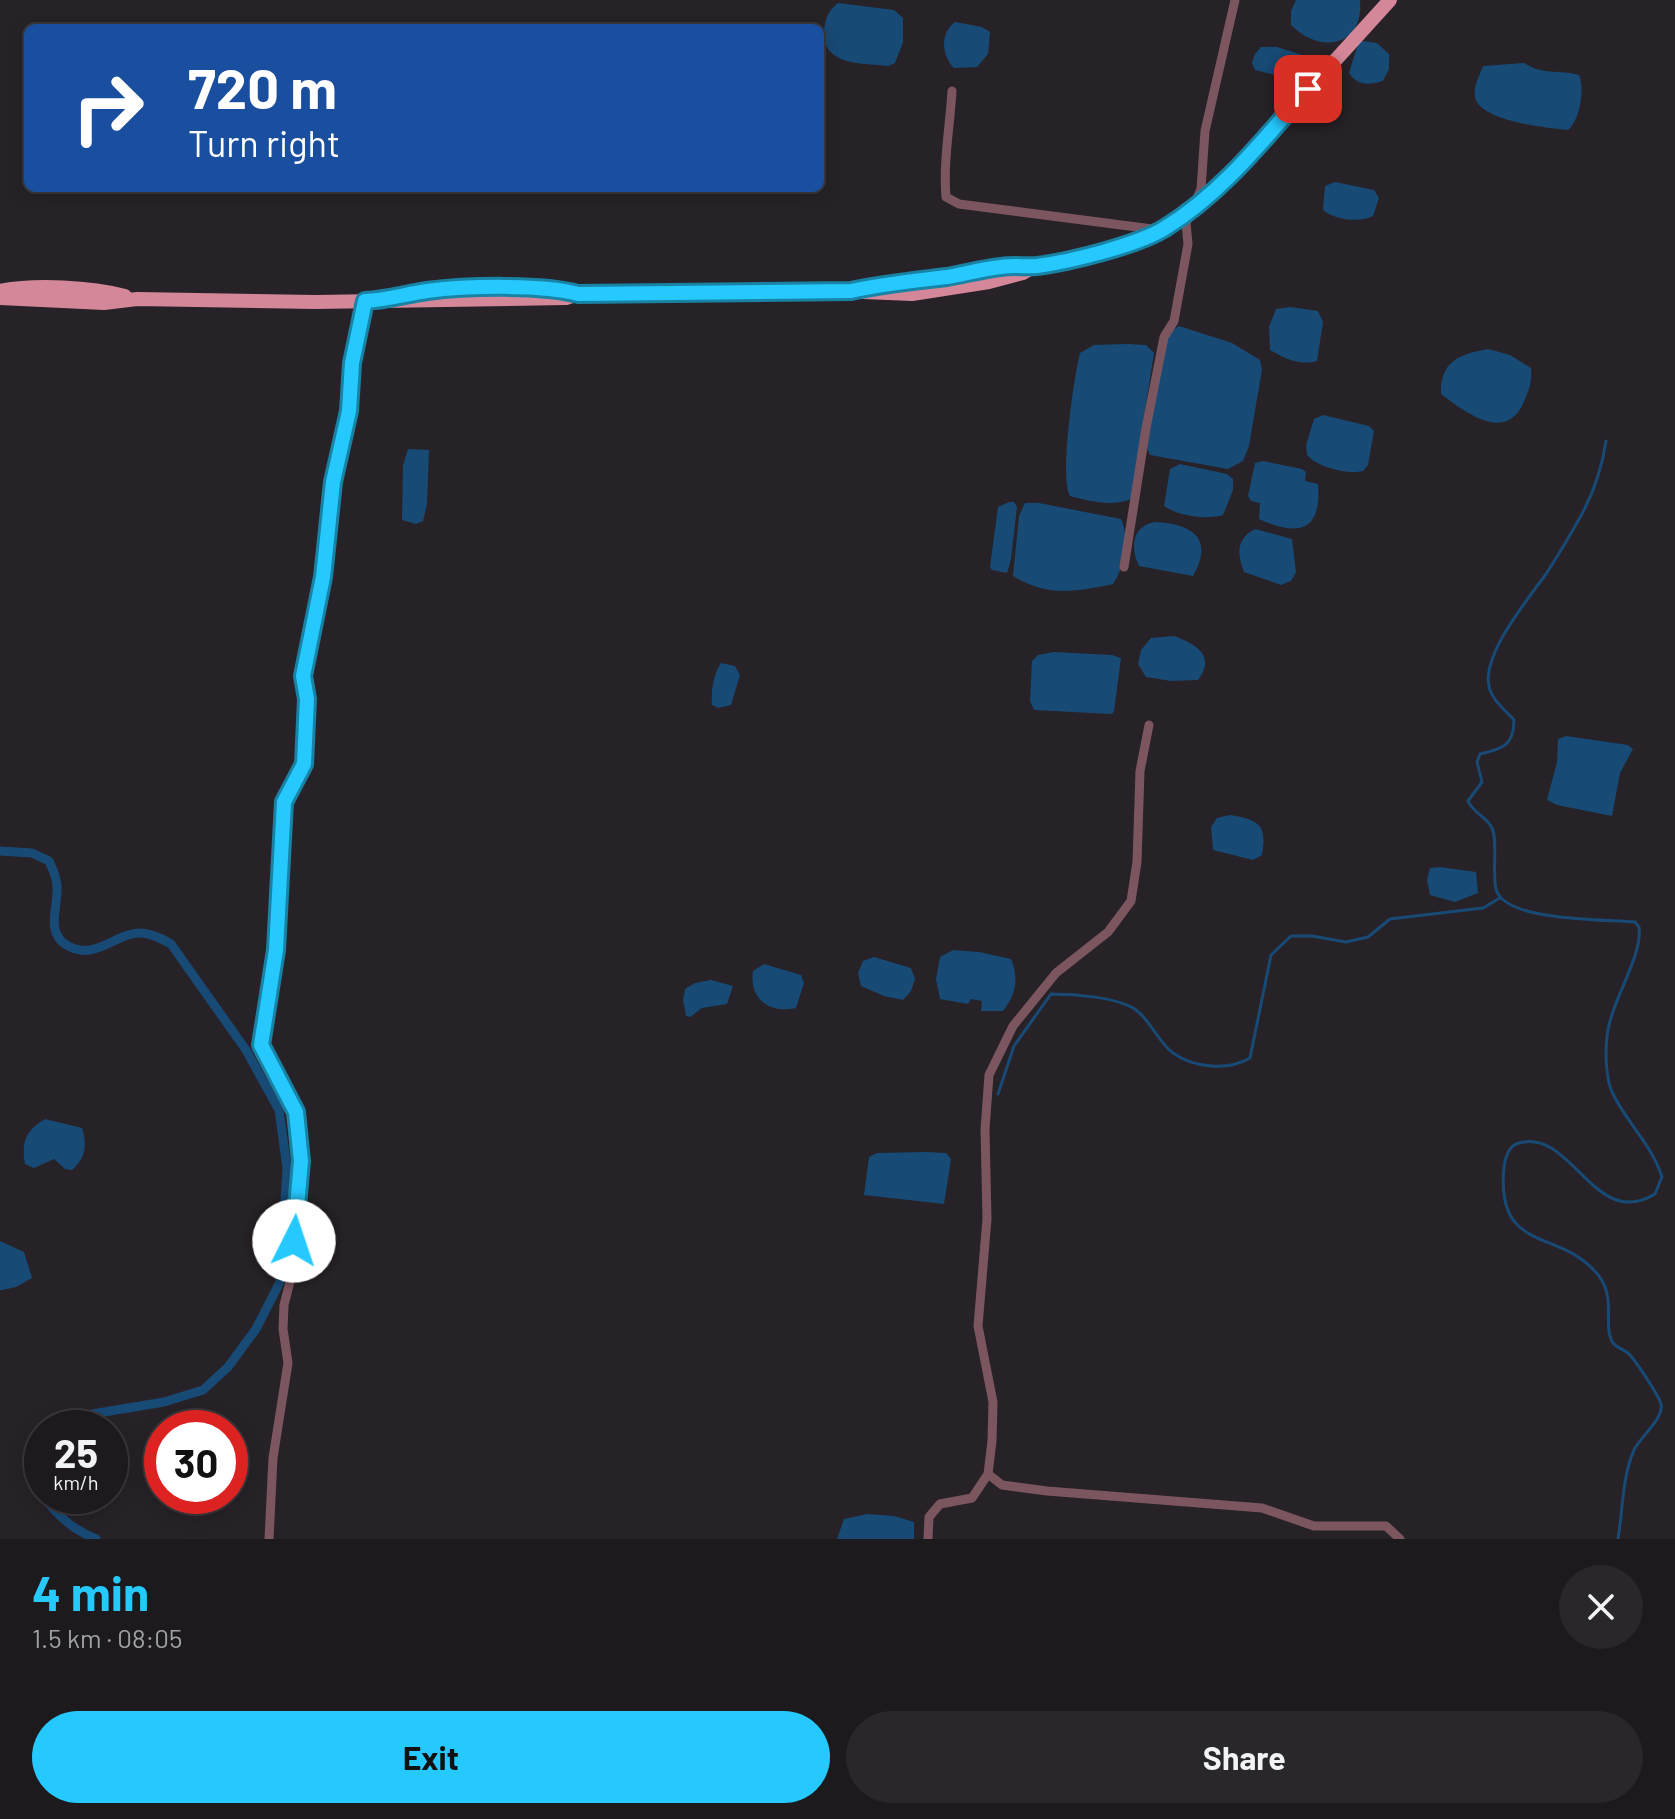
<!DOCTYPE html>
<meta charset="utf-8">
<style>
:root{--surface:#1d1a1d;--page:#2a272a;--text:#f1f3f6;--muted:#a0a1a4;--line:#3b383b;--accent:#25c9fe}
body{margin:0;font-family:Barlow,sans-serif;background:var(--page);color:var(--text);height:100vh;display:flex;flex-direction:column;font-size:30px;white-space:nowrap}
*{box-sizing:border-box;margin:0}
p{font-size:26px;color:var(--muted)}
.icon{flex:none;width:44px;height:44px;fill:none;stroke:currentColor;stroke-width:2;stroke-linecap:round;stroke-linejoin:round}
.map{position:relative;height:1539px;overflow:hidden}
.drawer{display:flex;flex-direction:column;background:var(--surface);flex:1}
.drawer>*{flex:none}
.hud{position:absolute;left:24px;top:24px;width:800px;height:168px;border-radius:12px;box-shadow:0 4px 20px #0003,0 0 0 2px var(--line);background:#1a4fa0;color:#fff;overflow:hidden}
.speed{position:absolute;left:24px;top:1410px;display:flex;gap:16px;font-size:40px;font-weight:700;text-align:center}
.speed>*{display:grid;place-content:center;width:104px;height:104px;border-radius:50%;background:var(--surface);box-shadow:0 4px 20px #0003,0 0 0 2px var(--line);line-height:1}
.speed small{font-size:20px;font-weight:400}
.speed .limit{border:12px solid #d22;background:#fff;color:#111}
.pin{position:absolute;display:grid;place-items:center;width:68px;height:68px;color:#fff;margin:-34px;border-radius:16px;box-shadow:0 4px 12px #0006}
.me{position:absolute;width:88px;margin:-44px;rotate:4deg;stroke-linejoin:round;filter:drop-shadow(0 0 6px #0008)}
.turn{display:flex;align-items:center;gap:28px;height:168px;padding:0 32px;font-size:36px}
.turn .icon{width:104px;height:104px;stroke-width:2.5}
.turn b{display:block;font-size:56px;line-height:68px}
.round{display:grid;place-items:center;flex:none;width:84px;height:84px;border-radius:42px;background:var(--page)}
.summary{display:flex;align-items:center;justify-content:space-between;height:136px;padding:0 32px}
h1{font-size:48px;font-weight:700;line-height:60px;color:var(--accent)}
.button{display:flex;gap:16px;margin-top:auto;padding:16px 32px}
.button a{flex:1;height:92px;border-radius:48px;background:var(--accent);color:#111;font-size:32px;font-weight:700;line-height:92px;text-align:center}
.button a+a{background:var(--page);color:var(--text)}
.map>svg:first-child{display:block}
</style>
<div class="map">
<svg width="1675" height="1539" viewBox="0 0 1675 1539">
<rect width="100%" height="100%" fill="#272227"/>
<path fill="#184a76" d="M1296,0H1360C1364,48 1319,54 1291,25V11Z
M838,3L894,10L903,18V42L895,63L888,66C862,63 822,66 824,31C825,18 829,10 838,3Z
M955,22L982,27L990,32L988,54L977,67L954,68C941,55 940,33 955,22Z
M1363,41L1377,43L1389,54V69L1383,81C1370,85 1357,86 1349,73L1358,44Z
M1261,47H1277L1306,56C1310,66 1311,72 1304,81H1299L1255,70L1252,63L1255,54Z
M1524,63C1545,76 1558,69 1579,75C1585,89 1580,120 1568,130C1547,128 1479,121 1475,97C1473,86 1480,75 1483,66Z
M1335,182L1374,190L1379,198L1373,216C1358,223 1335,220 1323,210L1325,186Z
M1290,307L1318,311L1323,322L1317,361C1299,366 1284,358 1270,350L1269,327L1276,309Z
M1179,326L1232,343L1260,360L1262,370L1249,446L1243,461L1228,469L1150,455L1145,444L1168,333Z
M1127,344L1146,345L1154,353L1131,499C1113,507 1088,501 1070,496C1059,480 1074,376 1080,353L1094,345Z
M1488,349L1510,355L1531,368C1532,380 1530,388 1525,399C1508,445 1466,413 1441,394C1440,360 1461,354 1488,349Z
M1323,415L1369,426L1374,431L1368,465L1363,471C1347,475 1317,467 1307,455L1306,445L1314,419Z
M408,449L429,450L427,504L423,521L416,524L402,520L403,465Z
M1263,461L1302,469L1306,472L1305,481L1318,484C1322,532 1298,537 1259,519L1260,503L1251,501L1248,496L1255,463Z
M1180,464L1227,474L1233,479V490L1223,515C1206,520 1178,516 1164,506L1170,469Z
M1009,502H1014L1017,507L1011,559L1007,573L992,570L990,567L998,507Z
M1025,503H1039L1121,519C1130,536 1124,569 1113,584C1076,592 1046,597 1013,576L1019,516Z
M1155,522C1191,524 1215,537 1193,576L1139,566C1130,547 1132,526 1155,522Z
M1255,529L1292,539L1296,572L1291,581L1281,585L1244,572C1237,554 1236,539 1255,529Z
M1174,636C1195,644 1217,655 1198,680L1171,681L1146,677L1138,664L1141,650L1151,638Z
M1054,652L1112,655L1121,658L1114,711L1112,714L1034,710L1030,701L1032,661L1038,655Z
M721,663L735,666L740,675L731,705L718,708L712,705C711,691 713,675 721,663Z
M1566,736L1628,745L1633,749L1620,773L1612,816L1557,805L1547,800L1557,762L1558,739Z
M1230,815C1260,820 1267,825 1262,855L1253,860L1213,850L1211,827L1217,818Z
M1440,867L1476,872L1478,893L1455,902L1430,895L1427,880L1430,868Z
M953,950L979,952L1011,959C1019,978 1016,995 1003,1011H981L982,1001L971,999L968,1004L940,999L936,979L940,957Z
M874,957L911,968L915,979L911,991L903,1000L884,996L861,986L858,973L863,961Z
M764,964L801,975L804,983L796,1008C769,1014 749,999 753,971Z
M711,980L733,986L727,1004L702,1008L690,1017L686,1016L683,1000L685,989L695,983Z
M45,1119L82,1128C87,1144 86,1158 72,1170L65,1169L54,1159L34,1168L25,1164C21,1142 26,1130 45,1119Z
M925,1152L946,1153L951,1159L944,1204L864,1195L869,1157L877,1153Z
M0,1241L24,1252L32,1278L16,1287L2,1290H0Z
M867,1514L894,1516L914,1522V1539H837L844,1519Z"/>
<g fill="none" stroke-linecap="round" stroke-linejoin="round">
<path stroke="#184a76" stroke-width="3" d="M1606,441C1602,468 1592,497 1578,521C1568,539 1557,557 1546,574C1528,599 1482,654 1489,686C1491,699 1506,711 1514,720C1514,746 1502,749 1480,754L1477,762L1482,782L1468,801C1473,813 1487,817 1492,828C1498,840 1492,872 1496,889C1504,922 1606,919 1635,922L1639,927C1643,957 1610,1002 1607,1037C1605,1053 1606,1078 1612,1092C1626,1122 1652,1145 1662,1177L1655,1194C1594,1231 1572,1128 1519,1143C1509,1145 1505,1158 1504,1167C1495,1258 1565,1226 1601,1279C1615,1300 1603,1328 1613,1343C1617,1348 1623,1349 1628,1353C1634,1358 1659,1396 1661,1404C1664,1419 1640,1437 1634,1450C1622,1477 1623,1510 1618,1539
M998,1094L1014,1046L1051,994C1072,994 1119,997 1136,1010C1151,1021 1158,1042 1173,1053C1194,1068 1228,1071 1250,1058L1271,955L1291,936H1312L1346,942L1368,937L1390,919L1483,908L1500,898"/>
<path stroke="#184a76" stroke-width="9" d="M0,851L32,853L49,861C53,870 58,880 57,891C57,908 47,932 65,944C95,964 116,931 142,933C153,934 162,939 171,944L246,1050L279,1110L287,1168L280,1282L256,1329L228,1367L203,1390L164,1402L92,1414L72,1428
M42,1462L38,1476L42,1495
M43,1496C57,1516 73,1530 96,1539"/>
<path stroke="#7c565f" stroke-width="9" d="M952,91C950,126 943,162 946,197L959,204L1160,230
M1124,567L1146,428L1164,337L1174,321L1188,244L1186,223L1201,189L1205,131L1235,0
M1149,725L1140,771L1137,862L1131,901L1108,932L1056,973L1013,1026L989,1075L985,1129L987,1219L978,1326L993,1402L992,1441L988,1474L1002,1485L1047,1491L1262,1508L1314,1526H1386L1400,1539
M269,1539L273,1458L288,1363L283,1329L284,1305L293,1270L301,1161L296,1112L261,1045L276,950L284,802L304,764L307,699L303,676L323,577L333,482L349,411L352,363L365,301
M928,1539L929,1517L940,1504L972,1498L988,1474"/>
<path stroke="#d5879a" stroke-width="14" d="M866,288L1001,267L1035,266L1126,244L1162,230L1213,193L1233,173L1390,0
M0,291C35,284 91,287 125,296
M403,296C440,287 538,282 573,293
M0,298L104,303L137,299L315,302L566,298L578,294L815,290L912,294L989,282L1023,273L1035,266"/>
</g>
<g fill="none" stroke-linecap="round" stroke-linejoin="round">
<defs>
<path id="route" d="M294,1241L301,1161L296,1112L261,1045L276,950L284,802L304,764L307,699L303,676L323,577L333,482L349,411L352,363L365,301C387,300 406,294 427,291C465,286 543,284 578,294L851,291C883,284 914,281 947,277C965,274 982,269 1001,267C1013,265 1025,267 1037,266C1069,262 1138,245 1165,228C1222,193 1264,139 1308,89"/>
</defs>
<use href="#route" stroke="#1883a5" stroke-width="20"/>
<use href="#route" stroke="#25c9fe" stroke-width="14"/>
</g>
</svg>
<div class="speed"><div>25<small>km/h</small></div><div class="limit">30</div></div>
<div class="pin" style="left:1308px;top:89px;background:#d93025"><svg class="icon" aria-label="arrive" viewBox="0 0 24 24"><path d="M6 21V4h12l-3 4 3 4H6"/></svg></div>
<svg class="me" style="left:294px;top:1241px" viewBox="-20 -20 40 40"><circle r="19" fill="#fff"/><path d="M0-13L10 11 0 6-10 11z" fill="#25c9fe"/></svg>
<div class="hud">
<div class="turn"><svg class="icon" aria-label="right" viewBox="0 0 24 24"><path d="M7 20v-9h11M14 6l5 5-5 5"/></svg><div><b>720 m</b>Turn right</div></div>
</div>
</div>
<section class="drawer">
<div class="summary"><div><h1>4 min</h1><p>1.5 km · 08:05</p></div><a class="round"><svg class="icon" aria-label="close" viewBox="0 0 24 24"><path d="M6 6l12 12M18 6L6 18"/></svg></a></div>
<div class="button"><a>Exit</a><a>Share</a></div>
</section>
